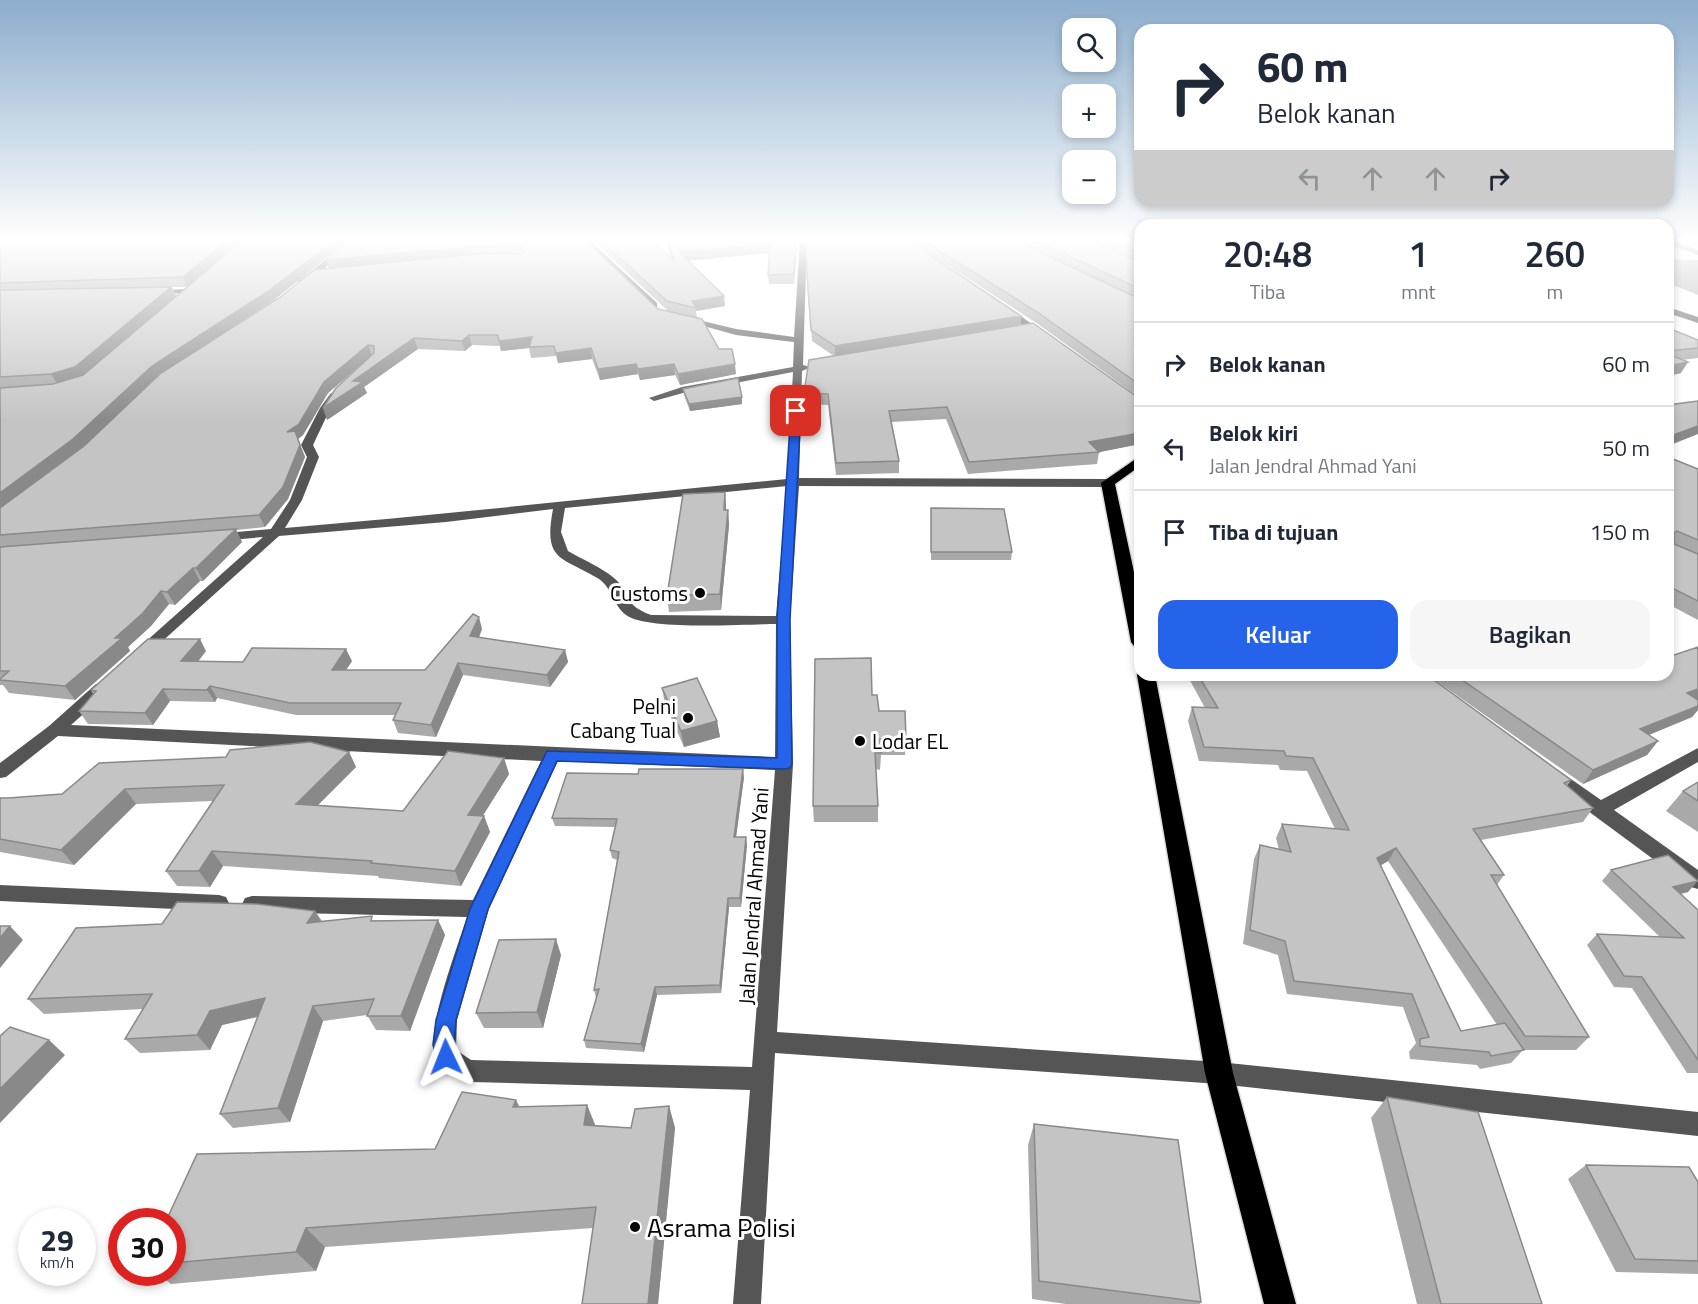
<!DOCTYPE html>
<html lang="id">
<meta charset="utf-8">
<style>
:root{--surface:#fff;--page:#f6f6f7;--text:#1f2937;--muted:#747a83;--line:#e0e1e3;--accent:#2563eb}
body{margin:0;font-family:"Titillium Web",sans-serif;background:var(--page);color:var(--text);height:100vh;display:flex;flex-direction:column;font-size:22px;white-space:nowrap}
*{box-sizing:border-box;margin:0}
p{font-size:20px;color:var(--muted)}
.icon{flex:none;width:33px;height:33px;fill:none;stroke:currentColor;stroke-width:2;stroke-linecap:round;stroke-linejoin:round}
.map{position:relative;flex:1;overflow:hidden}
.sheet{position:absolute;left:1134px;top:219px;width:540px;height:462px;display:flex;flex-direction:column;background:var(--surface);border-radius:18px;box-shadow:0 3px 9px #0003}
.sheet>*{flex:none}
.hud{position:absolute;left:1134px;top:24px;width:540px;height:183px;border-radius:18px;box-shadow:0 3px 9px #0003;background:#fff;color:var(--text);overflow:hidden}
.tools{position:absolute;left:1062px;top:18px;display:grid;gap:12px}
.tools a{display:grid;place-items:center;width:54px;height:54px;border-radius:12px;background:var(--surface);box-shadow:0 3px 9px #0003;font-size:30px}
.speed{position:absolute;left:18px;top:1208px;display:flex;gap:12px;font-size:30px;font-weight:700;text-align:center}
.speed>*{display:grid;place-content:center;width:78px;height:78px;border-radius:50%;background:var(--surface);box-shadow:0 3px 9px #0003;line-height:1}
.speed small{font-size:15px;font-weight:400}
.speed .limit{border:9px solid #d22;background:#fff;color:#111}
.pin{position:absolute;display:grid;place-items:center;width:51px;height:51px;color:#fff;margin:-26px;border-radius:12px;box-shadow:0 3px 9px #0006}
.me{position:absolute;width:66px;margin:-33px;rotate:358deg;stroke-linejoin:round;filter:drop-shadow(0 0 4px #0008)}
.turn{display:flex;align-items:center;gap:21px;height:126px;padding:0 24px;font-size:27px}
.turn .icon{width:78px;height:78px;stroke-width:2.5}
.turn b{display:block;font-size:42px;line-height:51px}
.lanes{display:flex;align-items:center;height:57px;padding:0 24px;background:#0003;justify-content:center;gap:30px;direction:ltr}
.lanes .off{opacity:.35}
.eta{display:flex;justify-content:space-evenly;align-items:center;height:102px;text-align:center}
.eta b{font-size:36px;font-weight:600;line-height:42px}
.primary-button{display:flex;gap:12px;margin-top:auto;padding:12px 24px}
.primary-button a{flex:1;height:69px;border-radius:18px;background:var(--accent);color:#fff;font-size:24px;font-weight:600;line-height:69px;text-align:center}
.primary-button a+a{background:var(--page);color:var(--text)}
ul{padding:0;list-style:none}
li{display:flex;align-items:center;gap:18px;height:84px;padding:0 24px;border-top:2px solid var(--line)}
li div{flex:1}
li b{display:block;font-size:22px}
li em{font-style:normal}
.map>svg:first-child{display:block}
</style>
<div class="map">
<svg width="1698" height="1304" viewBox="0 0 1698 1304">
<rect width="100%" height="100%" fill="#fff"/>
<path fill="#a3a3a3" d="M1668,239H1698V295L1668,283Z"/>
<path fill="#fff" d="M1668,239H1686L1698,243V260L1668,259Z"/>
<g fill="none" stroke-linecap="round" stroke-linejoin="round">
<defs>
<path id="highway" d="M1140,456V466L1115,484L1140,600V648L1134,646L1131,642L1101,483Z
M1140,671V675H1155L1233,1073L1296,1304H1264L1205,1073L1137,675Z"/>
</defs>
<use href="#highway" stroke="#dbdbdb" stroke-width="3"/>
<path fill="#555" fill-rule="evenodd" d="M353,239H361L304,285H298V281Z
M581,239H588L657,303V307H651Z
M800,239H807L803,365L811,367L802,371L799,478L1108,479L1114,483L1108,487L799,486L790,620L793,764L777,1032L1219,1062L1698,1112V1136L1219,1084L775,1053L761,1304H733L750,1090L471,1082C460,1078 446,1074 438,1065C420,1042 458,946 467,917L252,912L245,910L242,904L245,898L252,896L473,900L541,761L58,736L6,777L0,778V763L49,726L96,684H108L110,688L108,692L71,725L775,757L776,624C745,624 648,631 626,615C613,605 612,588 599,579C561,556 543,562 553,509L446,522L279,536L147,655H137L134,652L263,537L220,541L214,537L215,534L271,529L290,500L307,457L301,445L320,408L331,393L340,395L330,409L313,445L319,457L302,500L285,528C453,514 619,495 787,479L793,372L683,393L654,401L649,398L682,387L793,367L794,342L736,335L682,320L686,317L736,329L794,337ZM787,486L776,616L651,615C621,604 632,593 614,578C601,567 583,560 568,551L561,532L565,508ZM558,761L775,770L752,1067L471,1060L456,1050L457,1020L489,909Z
M1668,239L1698,250V255L1668,244Z
M191,289H194V293L155,294L151,292L155,290Z
M1002,307H1008L1049,336L1041,338L1002,311Z
M1668,307L1698,317V323L1668,313Z
M1698,748V762L1614,810L1698,870V889L1691,887L1546,780L1543,775L1546,770L1552,769L1558,770L1601,800Z
M0,885L219,895L226,897L229,903L226,909L219,911L0,901Z"/>
<use href="#highway" fill="#000" fill-rule="evenodd"/>
</g>
<path fill="#a9a9a9" fill-rule="evenodd" d="M0,239H243L187,287H172L176,296L274,300L225,332L329,268L326,260L351,239H584L658,309L719,349L736,374L680,385L675,375L640,380L638,374L600,380L592,359L558,363L556,356L531,358L529,348L501,351L500,346L472,345L465,351L418,349L364,387L367,393L327,420L371,356L328,393L303,435L298,439L305,457L288,499L265,527L236,530L242,542L203,581H200L175,605L169,604L151,626L128,647L130,651L75,700L9,693L3,685H0Z
M591,239H648L671,258L665,239H797L794,284H769L768,275L770,253L688,261L725,306L696,311L697,318L668,311Z
M807,239L1021,316L1020,325L1140,444L1099,452L1097,464L968,474L946,419L891,422L899,461V473L836,475L828,405L804,404V393L834,356L812,341L807,284Z
M907,239H1012L1066,264L1013,239H1140V398L1038,324Z
M1668,325L1673,330L1698,340V358L1682,360L1681,373L1668,376Z
M683,389L742,404L690,411L684,395Z
M1668,457L1698,469V620L1668,604Z
M725,492L726,510H728L729,525L721,610L669,612L667,596Z
M931,508L1012,552L1011,560H931Z
M482,629L479,638L565,650L568,662L550,687L463,675L436,737L398,733L393,720L396,715H296L217,698L215,702L170,701L153,725L88,724L79,711L93,694L91,690L206,651L198,662H243L352,661L346,670H425Z
M1698,647V699H1697L1698,700V710L1692,717L1649,735L1658,741L1647,755L1583,784L1428,675H1668Z
M1187,675H1427L1571,780L1567,786L1593,808L1583,822L1481,840L1504,875L1497,885L1589,1037L1576,1050H1523L1511,1063L1480,1069L1477,1065L1410,1059L1409,1052L1416,1043L1403,1007L1287,994L1278,955L1243,944L1254,859L1260,845L1279,850L1276,838L1282,824L1335,829L1307,771L1280,770L1278,765L1199,761L1188,721L1192,707L1205,708ZM1388,861L1497,1025L1461,1031L1380,866Z
M662,688L717,721L720,737L684,747L665,704Z
M872,695L879,711L906,739L905,755H881L880,770L876,769L878,806V822H814L813,806Z
M349,752L356,767L318,805L403,811L504,758L509,774L482,816H484L490,832L461,886L379,878L378,876L223,866L210,887L177,886L166,871L213,801L136,804L74,865L0,852V798H8L62,794Z
M744,777L736,837L747,845L741,907H729L721,993L657,995L644,1052L586,1048L584,1040L596,998L594,990L617,860L612,858L610,850L615,827L555,826L552,818Z
M1698,782V832L1666,811L1683,791Z
M1611,870L1688,892L1680,894L1698,910V1073H1687L1632,988L1614,987L1587,945L1597,934L1660,937L1602,881Z
M315,911L322,921L438,920L445,935L410,1031L376,1030L367,1015L323,1021L290,1122L233,1128L220,1114L258,1017L222,1025L210,1050L140,1053L125,1039L143,1009L44,1014L28,999L162,924Z
M561,955L543,1028H484L476,1013Z
M1387,1097L1542,1304H1417L1371,1118Z
M587,1105L595,1125L631,1128L669,1106L675,1128L658,1304H582L593,1228L325,1247L316,1271L171,1284L155,1272H172V1221L435,1149L520,1107Z
M1034,1124L1201,1302L1200,1304H1066L1032,1299L1028,1145Z
M1586,1165L1698,1182V1274L1616,1272L1568,1179Z"/>
<path fill="#898989" d="M229,239H243L187,287L183,277Z
M336,239H350L274,300L157,376L80,450L0,511V493L152,366Z
M796,239H797L794,284V274Z
M770,244L771,253L680,261L679,252Z
M470,247L473,256L329,269L326,260Z
M171,287L176,296L81,378L58,385L51,374Z
M724,296L725,306L696,311V308L692,301Z
M1021,316L1020,326L835,356V346Z
M469,335L472,345L465,351L462,341Z
M532,337L529,348L501,351L499,341Z
M414,338L418,349L364,387L367,393L327,420L323,408L353,381Z
M368,345L372,355L328,393L303,435L298,439L305,457L288,499L265,527L259,515L287,432L324,382Z
M591,348L592,359L558,363L556,353Z
M1688,362L1681,373L1668,376V366Z
M636,364L638,374L600,380L598,369Z
M674,364L675,375L640,380L638,369Z
M735,364L736,374L680,385L678,374Z
M742,397V404L690,411L689,404Z
M1698,426V434L1668,446V437Z
M1140,433V444L1095,453L1089,442Z
M725,492L726,507V525L724,510Z
M728,510L729,525L721,610L720,594Z
M236,529L242,542L203,581L196,568Z
M193,568L200,581L175,605L167,592Z
M161,591L169,604L151,626L128,647L130,651L75,700L65,686Z
M479,617L482,629L474,648L470,636Z
M200,639L206,651L188,673L181,661Z
M346,649L352,661L338,682L332,670Z
M565,650L568,662L550,687L547,675Z
M458,663L463,675L436,737L431,725Z
M210,686L217,698L215,702L207,690Z
M163,689L170,701L153,725L145,713Z
M1698,689V699L1676,707L1687,693Z
M1698,706V710L1692,717L1629,743L1640,729Z
M717,721L720,737L684,747L681,731Z
M1658,741L1647,755L1583,784L1593,770Z
M349,752L356,767L304,819L296,804Z
M504,758L509,774L474,830L468,815Z
M743,769L744,777L735,845L734,837Z
M125,789L136,804L74,865L61,850Z
M484,816L490,832L461,886L455,871Z
M746,837L747,845L741,907L740,898Z
M1396,848L1388,861L1369,872L1377,858Z
M212,851L223,866L210,887L199,871Z
M1698,881L1688,892L1663,898L1673,887Z
M728,898L729,907L721,993L720,985Z
M315,911L324,926L307,923Z
M438,920L445,935L410,1031L401,1016Z
M10,926L23,940L0,968V938Z
M556,939L561,955L543,1028L537,1012Z
M655,987L657,995L644,1052L641,1044Z
M265,998L276,1012L222,1025L210,1050L197,1035L210,1011Z
M313,1006L323,1021L290,1122L278,1108Z
M49,1040L65,1055L0,1123V1089Z
M516,1100L527,1122L513,1107Z
M587,1105L596,1127L584,1125Z
M669,1106L675,1128L658,1304H648Z
M306,1228L325,1247L316,1271L296,1252Z"/>
<path fill="#c4c4c4" stroke="#898989" stroke-width="1.5" d="M0,239H229L183,277L0,283Z
M244,239H336L270,290L152,366L73,439L0,493V388L53,384L83,375Z
M351,239H584L658,309L702,319L719,349H732L735,364L678,374L674,364L638,369L636,364L598,369L591,348L556,353L554,346L529,347L532,337L499,341L498,335H469L462,341L414,338L353,381L363,382L323,408L336,388L374,353V346L368,345L324,382L299,424L287,432L295,431L300,445L283,487L259,515L0,535V508L84,446L161,373L279,298L314,270L485,253L521,254L527,249L521,246L470,247L326,260Z
M599,239H648L674,260L667,239H796L794,274L768,275L770,244L679,252L724,296L692,301L696,308L667,301Z
M807,239H906L1021,316L835,346L811,330L807,274Z
M921,239H1012L1140,299V385L1040,314Z
M1033,239H1088L1140,262V289Z
M1106,239H1140V254Z
M171,287L75,367L51,374L0,377V290Z
M1033,323L1140,399V433L1089,442L1099,452L969,462L947,407L889,411L899,461L836,463L828,394L804,393L809,360Z
M1668,325L1672,327L1673,330L1698,340V348L1668,351Z
M1668,354L1688,362L1668,366Z
M738,378L742,397L689,404L683,389Z
M1698,401V426L1668,437V405Z
M1668,457L1698,469V540L1677,531L1674,533V544L1698,554V601L1668,586Z
M725,492L724,510H728L720,594L667,596L683,494Z
M931,508L1004,509L1012,552H931Z
M236,529L196,568H193L167,592L161,591L143,613L115,638H122L65,686L0,680V679L9,671H0V547Z
M473,614L479,617L470,636L565,650L547,675L458,663L431,725L393,720L401,703H290L210,686L207,690L163,689L145,713L79,711L96,691L91,690L148,639H200L181,661L243,662L252,648L346,649L332,670H425Z
M1698,647V689L1687,693L1698,700V706L1640,729L1658,741L1593,770L1455,675H1668V657Z
M871,658L872,695H877L879,711H905L906,739H880L881,753H875L878,806H813L815,659Z
M1198,675H1427L1571,780L1564,783L1593,808L1473,829L1504,875H1491L1589,1037L1525,1036L1396,848L1377,858L1461,1031L1505,1023L1524,1050L1491,1056L1489,1052L1420,1046V1039L1429,1037L1412,994L1294,981L1285,941L1250,930L1260,845L1291,852L1282,824L1349,830L1313,758L1286,756L1284,751L1204,747L1192,707L1218,708Z
M697,678L717,721L681,731L662,688Z
M310,742L349,752L296,804L403,811L448,751L504,758L468,815L484,816L455,871L371,863L372,861L212,851L199,871H166L224,785L125,789L61,850L0,839V798H8L62,794L99,763L226,757L230,750Z
M639,769H743L734,837H746L740,898H728L720,985L655,987L641,1044L584,1040L599,989L594,990L619,852L610,850L617,819L552,818L567,773L638,774Z
M1698,782V801L1683,791Z
M1668,855L1698,881L1673,887L1698,910V1060L1642,977L1624,976L1597,934L1684,938L1611,870Z
M177,902L257,904L315,911L307,923L372,916L371,921L438,920L401,1016H367L374,999L313,1006L278,1108L220,1114L265,998L210,1011L197,1035L125,1039L152,994L28,999L76,928L162,924Z
M0,926H10L0,938Z
M556,939L537,1012L476,1013L499,940Z
M10,1027L49,1040L0,1089V1036Z
M462,1092L516,1100L513,1107L587,1105L584,1125L631,1128L635,1109L669,1106L648,1304H582L596,1207L306,1228L296,1252L172,1263V1221H166L197,1154L435,1149Z
M1387,1097L1478,1112L1542,1304H1441Z
M1034,1124L1178,1140L1201,1302L1039,1281Z
M1586,1165L1689,1167L1698,1182V1261L1635,1259Z"/>
<linearGradient id="sky" x2="0" y2="1"><stop stop-color="#8cadcc"/><stop offset="0.57" stop-color="#fff"/><stop offset="1" stop-color="#fff" stop-opacity="0"/></linearGradient>
<rect width="1698" height="421" fill="url(#sky)"/>
<path fill="#2563eb" stroke="#184099" stroke-width="1.5" d="M796,408L801,411L790,620L792,764L790,768L784,769L557,761L488,909L456,1020L454,1045L456,1057L453,1064L446,1067L439,1064L433,1045L436,1020L470,909L547,751L777,758V620L791,411Z"/>
<g fill="#000" stroke="#fff" stroke-width="2">
<circle cx="700" cy="593" r="6"/>
<circle cx="688" cy="718" r="6"/>
<circle cx="860" cy="741" r="6"/>
<circle cx="635" cy="1227" r="6"/>
</g>
<g text-anchor="middle" dominant-baseline="central" stroke-width="6" stroke-linejoin="round" paint-order="stroke">
<g font-size="21" fill="#000" stroke="#fff" text-anchor="end">
<text x="688" y="593">Customs</text>
<text x="676" y="706">Pelni<tspan x="676" dy="24">Cabang Tual</tspan></text>
<text x="872" y="741" text-anchor="start">Lodar EL</text>
</g>
<g font-size="21" fill="#000" stroke="#fff">
<text transform="translate(753 896) rotate(-86)">Jalan Jendral Ahmad Yani</text>
</g>
<g font-size="26" fill="#000" stroke="#fff" text-anchor="start">
<text x="647" y="1227">Asrama Polisi</text>
</g>
</g>
</svg>
<div class="tools">
<a><svg class="icon" aria-label="search" viewBox="0 0 24 24"><circle cx="10" cy="10" r="6"/><path d="M15 15l6 6"/></svg></a>
<a>+</a>
<a>−</a>
</div>
<div class="speed"><div>29<small>km/h</small></div><div class="limit">30</div></div>
<div class="pin" style="left:796px;top:411px;background:#d93025"><svg class="icon" aria-label="arrive" viewBox="0 0 24 24"><path d="M6 21V4h12l-3 4 3 4H6"/></svg></div>
<svg class="me" style="left:446px;top:1057px" viewBox="-20 -20 40 40"><path d="M0-17L14 15 0 8-14 15z" fill="#2563eb" stroke="#fff" stroke-width="4"/></svg>
<div class="hud">
<div class="turn"><svg class="icon" aria-label="right" viewBox="0 0 24 24"><path d="M7 20v-9h11M14 6l5 5-5 5"/></svg><div><b>60 m</b>Belok kanan</div></div>
<div class="lanes"><svg class="icon off" aria-label="left" viewBox="0 0 24 24"><path d="M17 20v-9H6M10 6l-5 5 5 5"/></svg><svg class="icon off" aria-label="ahead" viewBox="0 0 24 24"><path d="M12 20V5M6 11l6-6 6 6"/></svg><svg class="icon off" aria-label="ahead" viewBox="0 0 24 24"><path d="M12 20V5M6 11l6-6 6 6"/></svg><svg class="icon" aria-label="right" viewBox="0 0 24 24"><path d="M7 20v-9h11M14 6l5 5-5 5"/></svg></div>
</div>
<section class="sheet">
<div class="eta">
<div><b>20:48</b><p>Tiba</p></div>
<div><b>1</b><p>mnt</p></div>
<div><b>260</b><p>m</p></div>
</div>
<ul>
<li><svg class="icon" aria-label="right" viewBox="0 0 24 24"><path d="M7 20v-9h11M14 6l5 5-5 5"/></svg><div><b>Belok kanan</b></div><em>60 m</em></li>
<li><svg class="icon" aria-label="left" viewBox="0 0 24 24"><path d="M17 20v-9H6M10 6l-5 5 5 5"/></svg><div><b>Belok kiri</b><p>Jalan Jendral Ahmad Yani</p></div><em>50 m</em></li>
<li><svg class="icon" aria-label="arrive" viewBox="0 0 24 24"><path d="M6 21V4h12l-3 4 3 4H6"/></svg><div><b>Tiba di tujuan</b></div><em>150 m</em></li>
</ul>
<div class="primary-button"><a>Keluar</a><a>Bagikan</a></div>
</section>
</div>
